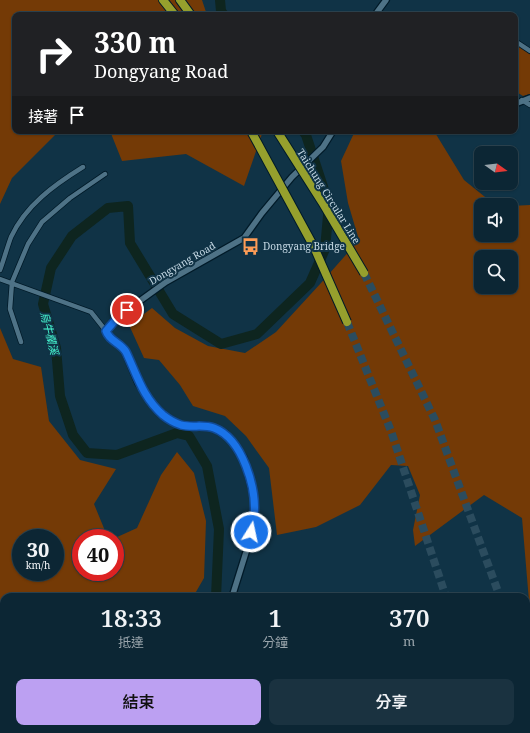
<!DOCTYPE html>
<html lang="zh-TW">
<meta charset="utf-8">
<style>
:root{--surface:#0c2634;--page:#1a3240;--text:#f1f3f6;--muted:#9aa5ac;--line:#2c434f;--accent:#bca0f2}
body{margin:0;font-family:"Noto Serif","Noto Sans TC",serif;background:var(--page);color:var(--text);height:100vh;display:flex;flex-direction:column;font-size:15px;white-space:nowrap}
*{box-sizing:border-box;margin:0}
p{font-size:13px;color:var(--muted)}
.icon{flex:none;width:22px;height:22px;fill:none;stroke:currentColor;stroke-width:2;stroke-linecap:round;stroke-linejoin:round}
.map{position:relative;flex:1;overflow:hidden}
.drawer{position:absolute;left:0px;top:593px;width:530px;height:140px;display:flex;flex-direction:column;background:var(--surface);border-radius:12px 12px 0 0;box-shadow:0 1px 3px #0004,0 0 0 1px var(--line)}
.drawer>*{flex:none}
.banner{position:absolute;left:12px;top:12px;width:506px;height:122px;border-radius:8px;box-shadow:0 1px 3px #0004,0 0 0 1px var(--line);background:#202124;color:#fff;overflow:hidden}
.needle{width:26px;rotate:104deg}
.tools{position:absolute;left:474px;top:146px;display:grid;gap:8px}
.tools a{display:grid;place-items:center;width:44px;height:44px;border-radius:8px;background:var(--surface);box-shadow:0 1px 3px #0004,0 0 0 1px var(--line);font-size:20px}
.speed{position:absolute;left:12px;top:529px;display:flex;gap:8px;font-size:20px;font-weight:700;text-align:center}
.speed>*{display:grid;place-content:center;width:52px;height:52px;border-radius:50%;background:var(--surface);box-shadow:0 1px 3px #0004,0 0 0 1px var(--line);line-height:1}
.speed small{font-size:10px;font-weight:400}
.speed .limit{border:6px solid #d22;background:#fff;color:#111}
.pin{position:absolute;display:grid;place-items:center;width:34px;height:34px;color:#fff;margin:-17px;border:2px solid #fff;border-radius:50%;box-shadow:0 1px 4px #0007}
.me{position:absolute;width:44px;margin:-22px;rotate:10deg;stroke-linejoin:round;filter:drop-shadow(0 0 3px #0008)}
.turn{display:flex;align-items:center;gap:14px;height:84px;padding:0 16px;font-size:18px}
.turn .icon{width:52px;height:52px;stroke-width:2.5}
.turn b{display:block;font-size:28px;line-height:34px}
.then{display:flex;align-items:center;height:38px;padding:0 16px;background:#0003;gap:8px;font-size:15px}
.eta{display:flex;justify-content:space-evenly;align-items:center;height:68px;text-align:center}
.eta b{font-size:24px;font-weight:600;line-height:28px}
.action{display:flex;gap:8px;margin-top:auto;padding:8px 16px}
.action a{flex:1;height:46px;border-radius:8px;background:var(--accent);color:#111;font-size:16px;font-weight:600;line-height:46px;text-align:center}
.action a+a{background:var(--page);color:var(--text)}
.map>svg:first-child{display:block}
</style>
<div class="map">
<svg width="530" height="733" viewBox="0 0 530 733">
<rect width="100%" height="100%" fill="#103346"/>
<path fill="#743a06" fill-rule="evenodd" d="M0,0H202L207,15H15V131H86L55,135L12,178L0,204Z
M515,42L530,53V94L523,96L515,91Z
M110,131H263L244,186L186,154L122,161Z
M355,131H434L464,180L495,205H481V235H511V206L530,205V613L522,518L484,495L415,546L413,530L420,495L408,466L391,465L360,505L316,527L277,535L269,468L246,436L225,416L193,406L180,385L159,360L144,358L129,325L152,308L175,328L208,346L245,353L276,332L321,283L359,240L348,203L341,161ZM481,257H511V287H481Z
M0,328L13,359L41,367L49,421L80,460L116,469L94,504L108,538H81V572H115V538L137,528L161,475L177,452L194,473L206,521L204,578L193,597H4V656L0,660ZM21,538H55V572H21Z
M530,692V733H230L233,729H526V706Z"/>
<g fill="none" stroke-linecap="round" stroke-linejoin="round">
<path stroke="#0e251f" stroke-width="10" d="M220,0L221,11L224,15
M216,597L219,529L207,466L189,436L177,433L117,455L87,453L73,435L60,396L56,348L43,304L51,268L72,236L108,208L128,206L130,243L173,314L221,344L257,334L310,283L325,249L329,205L306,135L303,131
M0,673L4,670"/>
<path stroke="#2b4c5e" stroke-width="8" stroke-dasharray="8 4" stroke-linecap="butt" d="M364,273L435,420L500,597
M347,322L391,431L446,597
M526,669L530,681
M492,729L493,733"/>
<defs>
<path id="minor" d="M515,41L530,51
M522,100L530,105
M0,270C4,259 7,248 11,237C26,205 54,185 83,167
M0,279L91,312L106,331
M21,342L10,309L12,282L28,244L42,222L70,198L105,174
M125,729L130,733
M158,733L161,729"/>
<path id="tertiary" d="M375,15L386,0
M515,104L530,98
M232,597L247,549L255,517L253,494L244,458L234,443L225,433L215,428L206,425H181L163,415L154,406L138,383L123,347L113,341L107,335L106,331L119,316L166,282L244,238L262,213L292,177L323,147L333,131
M31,733L36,729"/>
<path id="motorway" d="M163,0L175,15
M180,0L191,15"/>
</defs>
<use href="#minor" stroke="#011a28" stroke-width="6"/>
<use href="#tertiary" stroke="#011a28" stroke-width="8"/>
<use href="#motorway" stroke="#011a28" stroke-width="10"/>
<use href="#minor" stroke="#4e7286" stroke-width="4.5"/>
<use href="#tertiary" stroke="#4e7286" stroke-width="5.5"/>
<use href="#motorway" stroke="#96a02d" stroke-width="8"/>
<defs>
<path id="motorway-bridge" d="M251,131L314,247L347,322
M277,131L322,202L364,273"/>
</defs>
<use href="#motorway-bridge" stroke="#011a28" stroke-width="10" stroke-linecap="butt"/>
<use href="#motorway-bridge" stroke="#96a02d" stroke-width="8"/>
</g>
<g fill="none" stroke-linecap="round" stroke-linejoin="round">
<defs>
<path id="route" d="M127,310L119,316L106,331C109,341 121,343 126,352C137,375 143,398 163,415C168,419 175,423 181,425C192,428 203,424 214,428C243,439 257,489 254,517C254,522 252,527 251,532"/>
</defs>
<use href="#route" stroke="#114b97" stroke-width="10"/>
<use href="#route" stroke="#1a73e8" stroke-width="7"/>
</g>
<defs>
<symbol id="bus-bare" viewBox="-9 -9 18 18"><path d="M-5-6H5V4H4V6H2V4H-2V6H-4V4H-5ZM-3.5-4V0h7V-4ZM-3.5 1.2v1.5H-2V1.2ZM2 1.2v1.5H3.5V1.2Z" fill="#fd9c56" stroke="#103346" stroke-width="2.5" paint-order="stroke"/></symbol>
</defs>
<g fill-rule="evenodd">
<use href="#bus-bare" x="238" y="234" width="25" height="25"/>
</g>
<g text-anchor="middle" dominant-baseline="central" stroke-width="4" stroke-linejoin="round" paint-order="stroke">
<g font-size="10" fill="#c6d9e5" stroke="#103346">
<text transform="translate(329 196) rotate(58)">Taichung Circular Line</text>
<text transform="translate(182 263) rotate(-30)">Dongyang Road</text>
</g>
<g font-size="10" fill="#c6d9e5" stroke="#103346" text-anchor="start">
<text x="263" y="246">Dongyang Bridge</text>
</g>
<g font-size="11" font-style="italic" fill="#47fad3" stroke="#103346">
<text transform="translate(50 333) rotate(76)">烏牛欄溪</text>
</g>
</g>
</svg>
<div class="tools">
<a><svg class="needle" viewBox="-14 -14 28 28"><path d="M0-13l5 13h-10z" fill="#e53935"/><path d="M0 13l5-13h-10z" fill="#9aa5ac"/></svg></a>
<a><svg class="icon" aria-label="sound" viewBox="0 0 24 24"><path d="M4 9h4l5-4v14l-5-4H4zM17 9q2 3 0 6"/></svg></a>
<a><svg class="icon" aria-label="search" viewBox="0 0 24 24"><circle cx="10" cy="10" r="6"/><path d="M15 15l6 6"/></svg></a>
</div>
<div class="speed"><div>30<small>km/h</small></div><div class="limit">40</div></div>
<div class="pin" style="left:127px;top:310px;background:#d93025"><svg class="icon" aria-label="arrive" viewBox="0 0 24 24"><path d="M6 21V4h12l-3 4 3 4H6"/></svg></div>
<svg class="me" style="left:251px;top:532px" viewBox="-20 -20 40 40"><circle r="17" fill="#1a73e8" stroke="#fff" stroke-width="3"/><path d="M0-11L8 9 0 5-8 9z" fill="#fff"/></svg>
<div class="banner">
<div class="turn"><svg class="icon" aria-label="right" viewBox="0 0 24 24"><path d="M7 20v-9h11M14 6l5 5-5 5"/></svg><div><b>330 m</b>Dongyang Road</div></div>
<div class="then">接著<svg class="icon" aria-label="arrive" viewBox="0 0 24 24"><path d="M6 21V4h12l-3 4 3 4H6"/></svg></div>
</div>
<section class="drawer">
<div class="eta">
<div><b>18:33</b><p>抵達</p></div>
<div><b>1</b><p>分鐘</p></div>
<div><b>370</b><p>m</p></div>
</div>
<div class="action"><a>結束</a><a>分享</a></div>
</section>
</div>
